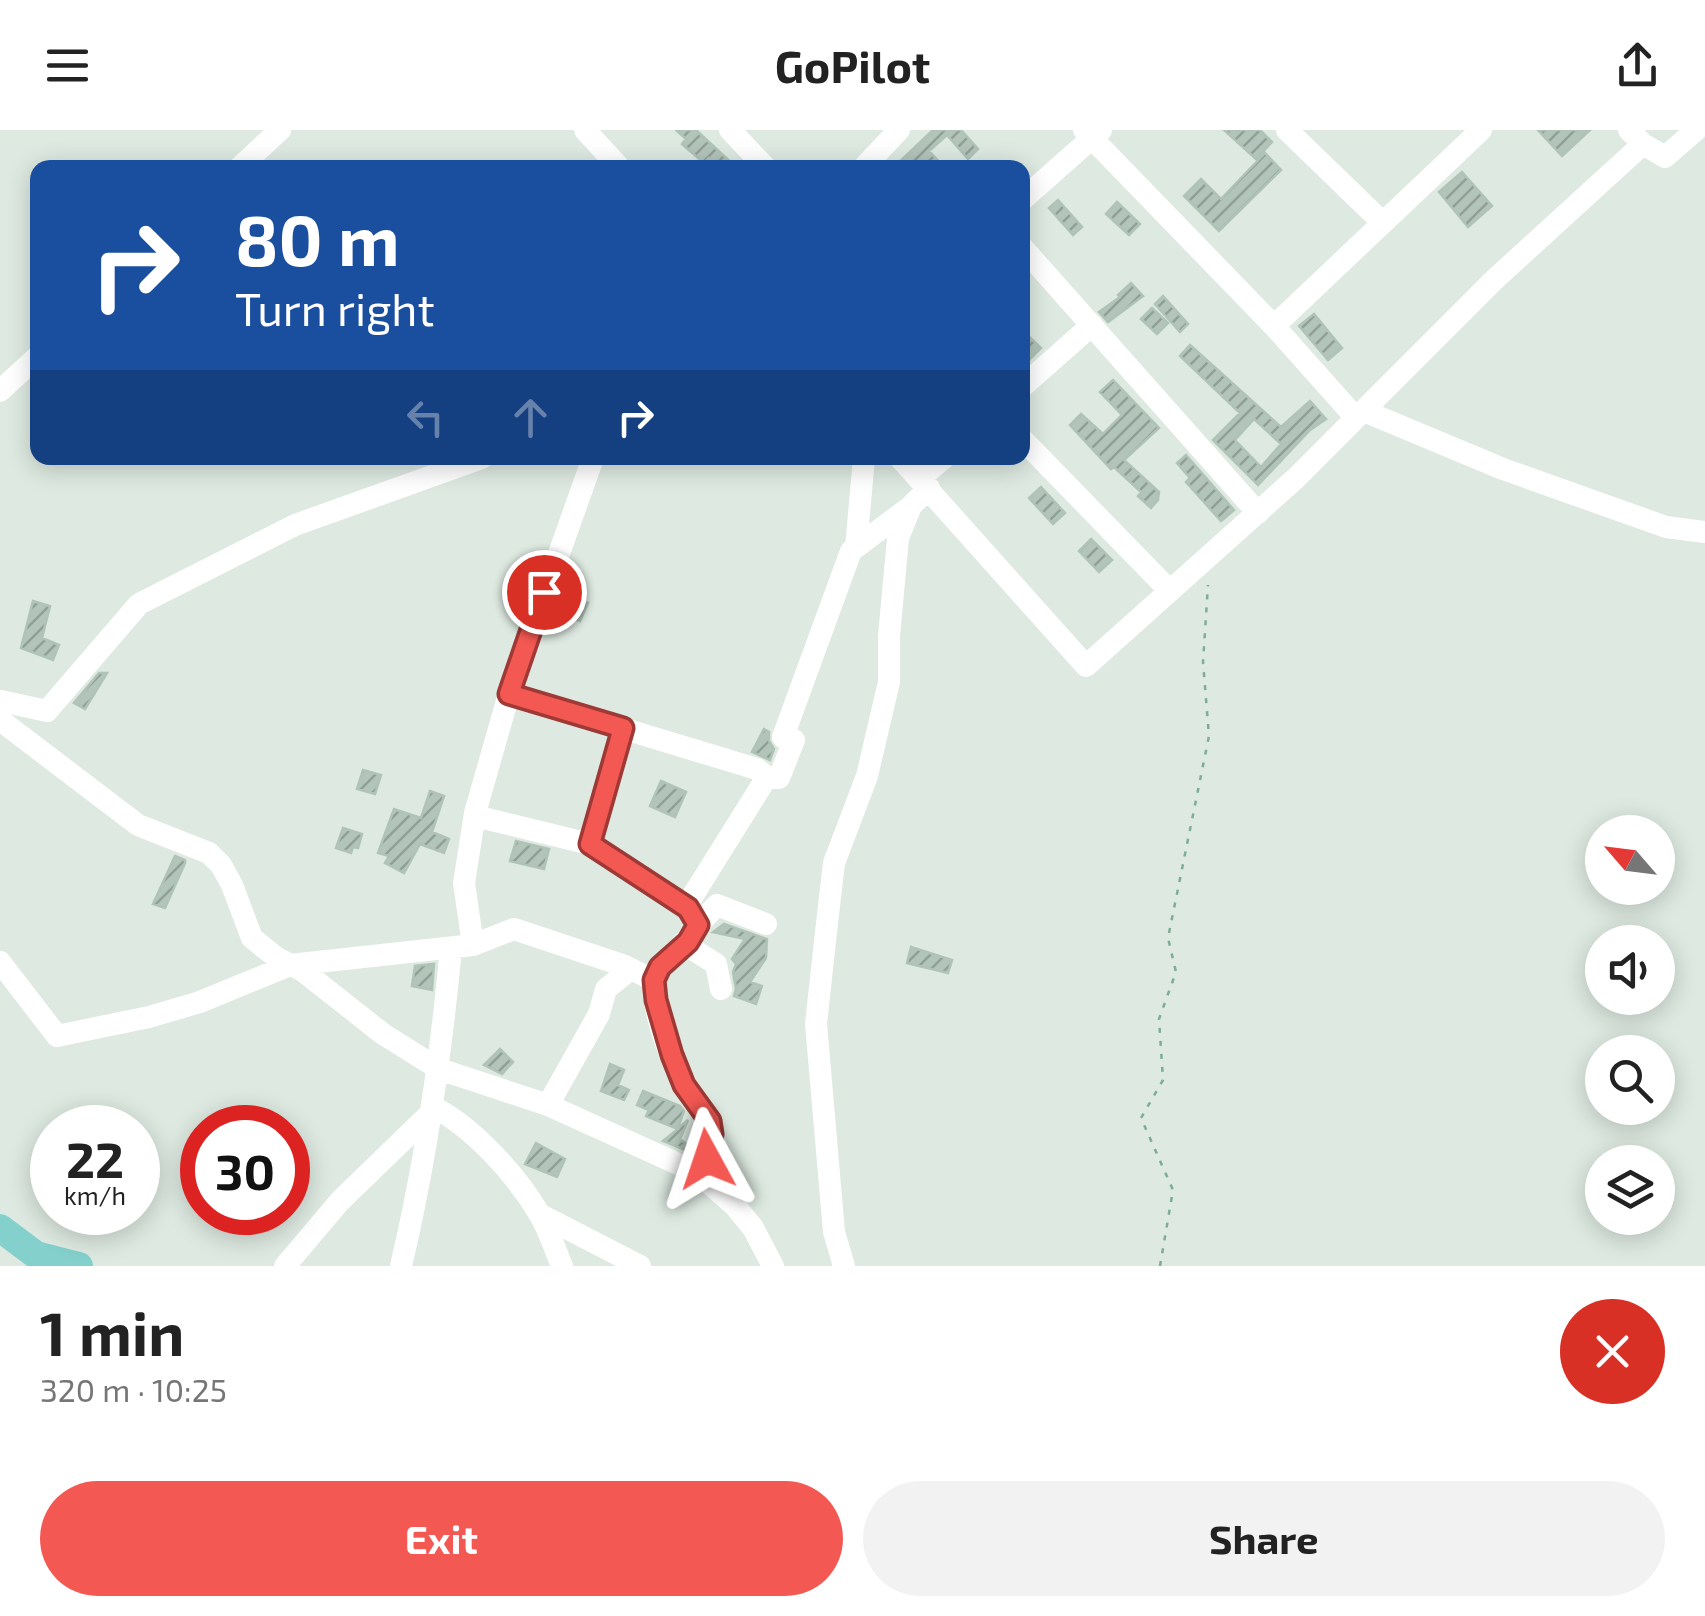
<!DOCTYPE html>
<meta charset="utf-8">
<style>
:root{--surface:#fff;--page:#f2f2f2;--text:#222;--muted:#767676;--accent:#f35852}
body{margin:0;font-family:"Exo 2",sans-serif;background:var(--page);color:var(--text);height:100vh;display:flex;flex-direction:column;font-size:38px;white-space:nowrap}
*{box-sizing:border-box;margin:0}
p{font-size:32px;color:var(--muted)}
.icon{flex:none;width:55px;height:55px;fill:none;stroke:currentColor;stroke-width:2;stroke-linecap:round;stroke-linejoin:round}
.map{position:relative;height:1136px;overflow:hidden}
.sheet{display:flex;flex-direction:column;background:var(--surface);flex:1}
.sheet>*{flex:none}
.hud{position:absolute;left:30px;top:30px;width:1000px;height:305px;border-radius:20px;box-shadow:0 5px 25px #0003;background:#1a4fa0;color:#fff;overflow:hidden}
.needle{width:65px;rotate:298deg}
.controls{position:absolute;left:1585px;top:685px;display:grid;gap:20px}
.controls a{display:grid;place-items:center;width:90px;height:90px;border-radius:50%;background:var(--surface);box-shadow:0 5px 25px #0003;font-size:50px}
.speed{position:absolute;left:30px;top:975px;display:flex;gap:20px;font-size:50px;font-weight:700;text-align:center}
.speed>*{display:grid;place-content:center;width:130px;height:130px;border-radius:50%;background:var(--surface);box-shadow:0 5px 25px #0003;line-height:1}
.speed small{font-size:25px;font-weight:400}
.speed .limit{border:15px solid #d22;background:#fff;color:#111}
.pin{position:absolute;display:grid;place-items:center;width:85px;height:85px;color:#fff;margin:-42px;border:5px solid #fff;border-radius:50%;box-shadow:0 2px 10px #0007}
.me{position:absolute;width:110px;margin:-55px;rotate:355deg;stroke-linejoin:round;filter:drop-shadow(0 0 8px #0008)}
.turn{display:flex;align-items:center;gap:35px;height:210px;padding:0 40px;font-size:45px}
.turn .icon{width:130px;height:130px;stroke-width:2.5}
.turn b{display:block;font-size:70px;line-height:85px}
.lanes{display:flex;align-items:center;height:95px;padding:0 40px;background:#0003;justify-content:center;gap:50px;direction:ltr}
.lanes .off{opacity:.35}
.round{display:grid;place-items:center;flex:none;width:105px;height:105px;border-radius:52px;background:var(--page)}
.headline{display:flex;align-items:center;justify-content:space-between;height:170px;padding:0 40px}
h1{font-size:60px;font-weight:700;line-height:75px}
.cta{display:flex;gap:20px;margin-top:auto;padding:20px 40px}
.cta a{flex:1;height:115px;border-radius:60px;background:var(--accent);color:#fff;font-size:40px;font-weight:700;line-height:115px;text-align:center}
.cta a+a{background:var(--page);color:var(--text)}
header{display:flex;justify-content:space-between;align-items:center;height:130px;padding:0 40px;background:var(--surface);font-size:45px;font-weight:700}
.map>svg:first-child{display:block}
</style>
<header><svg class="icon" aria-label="menu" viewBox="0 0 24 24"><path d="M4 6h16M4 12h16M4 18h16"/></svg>GoPilot<svg class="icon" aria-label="share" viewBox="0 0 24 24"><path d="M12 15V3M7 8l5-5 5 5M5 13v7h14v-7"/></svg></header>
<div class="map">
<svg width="1705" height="1136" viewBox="0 0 1705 1136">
<defs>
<pattern id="building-hatch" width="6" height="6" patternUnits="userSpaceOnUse" patternTransform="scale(2.5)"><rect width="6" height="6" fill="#b3c4ba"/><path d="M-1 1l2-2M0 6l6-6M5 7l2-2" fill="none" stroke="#91a097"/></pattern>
</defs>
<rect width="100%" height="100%" fill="#dde9e1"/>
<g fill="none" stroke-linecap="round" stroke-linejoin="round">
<path stroke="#84d0cc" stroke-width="28" d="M0,1098L36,1125L79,1136"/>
</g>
<path fill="url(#building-hatch)" stroke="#b0c3b7" stroke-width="2.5" fill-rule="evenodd" d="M676,0H696L737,38H720L709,28L704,33L682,14L686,9Z
M933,0H961L978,19L968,29L947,5L929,21L945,38H893Z
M1224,0H1260L1272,12L1256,29Z
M1538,0H1590L1562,26Z
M1265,23L1281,40L1219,101L1184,66L1201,49L1221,69Z
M1462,42L1492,76L1468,97L1439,62Z
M1058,70L1082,97L1073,105L1049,78Z
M1117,72L1140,94L1129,105L1106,84Z
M1131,153L1143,166L1108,192L1099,182L1120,167L1118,165Z
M1163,166L1188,194L1180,202L1155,174Z
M1152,178L1168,193L1157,204L1141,189Z
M1314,184L1342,218L1328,230L1299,196Z
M1022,200L1041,218L1022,237Z
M1190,215L1281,297L1310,271L1326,289L1310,300L1258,355L1213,310L1240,283L1180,226ZM1254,289L1281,314L1261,337L1235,310Z
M1113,250L1159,298L1124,330L1159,362L1158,370L1151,378L1138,366L1141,362L1114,337L1111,339L1070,295L1081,284L1103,304L1122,285L1100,262Z
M1186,325L1234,380L1221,391L1186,352L1190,348L1177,333Z
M1041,357L1065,383L1053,394L1029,368Z
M1091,409L1112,430L1099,442L1079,421Z
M561,462L588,473L580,491L555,480Z
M33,471L50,476L42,508L59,515L53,530L21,518Z
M99,543H107L85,579L74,573Z
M764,599L769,602V611L774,619L770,630L752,622Z
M363,640L381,645L375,664L357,659Z
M661,651L686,662L675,687L650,676Z
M430,661L444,666L432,702L449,709L444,723L420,714L404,743L385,733L389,726L378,723L394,679L421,688Z
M343,698L362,704L358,718L353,717L351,723L336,718Z
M516,711L549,719L544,739L510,731Z
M175,726L185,730V733L165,778L153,774Z
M724,794L767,809L766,828L750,852L762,856L756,874L734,866L736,859L733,842L736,834L732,829L745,809L713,802Z
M911,817L952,830L948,843L907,833Z
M434,834L432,860L412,856L415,836Z
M500,919L513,932L502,944L484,935Z
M610,934L624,940L618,955L629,960L624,970L601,961Z
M643,961L680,976L684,981L678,998L688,990L680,1009L688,1015L685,1020L663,1011L678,999L646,986L649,980L637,975Z
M536,1013L565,1029L557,1047L525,1034Z"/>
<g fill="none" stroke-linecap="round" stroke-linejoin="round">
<path stroke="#7dad94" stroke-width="2.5" stroke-dasharray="5 8" stroke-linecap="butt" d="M1160,1136L1173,1060L1141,988L1163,950L1159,889L1176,842L1168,808L1209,606L1203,532L1208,455"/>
<path stroke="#fff" stroke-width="22" d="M585,0L620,38
M730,0L766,38
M1084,0L1274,196L1356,288
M1287,0L1382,92
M1629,0L1643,14L1665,27L1696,0
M239,38L280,0
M863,38L899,0
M1022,70L1101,0
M1022,117L1258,383
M1274,196L1481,0
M1022,257L1092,195
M0,261L38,226
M1364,281L1503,339L1666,397L1705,402
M1022,309L1170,461
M900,328L1086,536L1295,349L1494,150L1643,14
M920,348L944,328
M856,417L864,328
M509,564L757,639L767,647
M0,574L1,571L47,581L139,474L295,395L482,328
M0,590L138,695L209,723L221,735L232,755L252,808L277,828L303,841L383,904L439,939L548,975L698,1043L736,1077L753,1098L773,1136
M475,686L590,714L688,778
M590,714L623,599
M698,795L717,775L766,794
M473,815L464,753L475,683L509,564L593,328
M686,815L716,834L721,859
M0,832L57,906L149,887L200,872L290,835L473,815L514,799L625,836L655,851
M548,975L599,884L606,859L631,839
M433,981L435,978C474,998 518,1047 540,1085C549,1101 555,1119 562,1136
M698,1043C707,1029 714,1016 711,999C709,982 691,969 683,953C671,930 649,875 655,849C657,836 688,812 698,795L687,775L767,647L779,648L794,610L783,607L851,421L910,377
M539,1084L640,1136
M285,1136L340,1071L433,981
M401,1136C426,1030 441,926 451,818
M844,1136L834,1102L816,894L826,802L834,733L867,646L889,552V506L898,408L911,376L929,358"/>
</g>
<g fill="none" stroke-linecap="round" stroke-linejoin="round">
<defs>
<path id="route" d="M544,462L509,564L623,598L590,714L688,778L698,795L688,812L660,837L654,850L656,870L672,925L684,955L710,991L712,1004L707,1029"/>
</defs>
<use href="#route" stroke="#9e3935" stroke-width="25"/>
<use href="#route" stroke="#f35852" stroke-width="18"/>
</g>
</svg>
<div class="controls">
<a><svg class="needle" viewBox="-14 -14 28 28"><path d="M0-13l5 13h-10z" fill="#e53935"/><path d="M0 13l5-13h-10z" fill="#767676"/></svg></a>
<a><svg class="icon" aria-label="sound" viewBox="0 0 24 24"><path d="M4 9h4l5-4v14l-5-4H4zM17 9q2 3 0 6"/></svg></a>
<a><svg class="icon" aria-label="search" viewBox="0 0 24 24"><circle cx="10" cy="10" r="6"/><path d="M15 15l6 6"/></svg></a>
<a><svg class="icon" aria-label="layers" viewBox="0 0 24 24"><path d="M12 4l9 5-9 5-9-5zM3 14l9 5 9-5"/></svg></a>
</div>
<div class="speed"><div>22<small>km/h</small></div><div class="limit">30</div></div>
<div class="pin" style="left:544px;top:462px;background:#d93025"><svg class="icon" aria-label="arrive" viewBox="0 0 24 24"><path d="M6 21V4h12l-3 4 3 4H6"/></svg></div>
<svg class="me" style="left:707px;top:1029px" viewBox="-20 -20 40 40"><path d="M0-17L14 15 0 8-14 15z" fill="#f35852" stroke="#fff" stroke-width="4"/></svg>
<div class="hud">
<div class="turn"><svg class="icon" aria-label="right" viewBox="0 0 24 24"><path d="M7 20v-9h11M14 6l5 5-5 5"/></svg><div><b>80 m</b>Turn right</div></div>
<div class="lanes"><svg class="icon off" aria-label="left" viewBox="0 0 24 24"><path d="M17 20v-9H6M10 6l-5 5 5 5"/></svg><svg class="icon off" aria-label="ahead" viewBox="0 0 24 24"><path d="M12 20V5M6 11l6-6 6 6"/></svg><svg class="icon" aria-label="right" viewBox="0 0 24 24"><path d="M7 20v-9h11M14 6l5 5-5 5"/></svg></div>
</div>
</div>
<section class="sheet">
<div class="headline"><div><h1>1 min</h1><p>320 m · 10:25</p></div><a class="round" style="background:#d93025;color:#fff"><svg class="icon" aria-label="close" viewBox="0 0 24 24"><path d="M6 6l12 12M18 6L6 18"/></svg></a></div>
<div class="cta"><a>Exit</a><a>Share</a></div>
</section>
